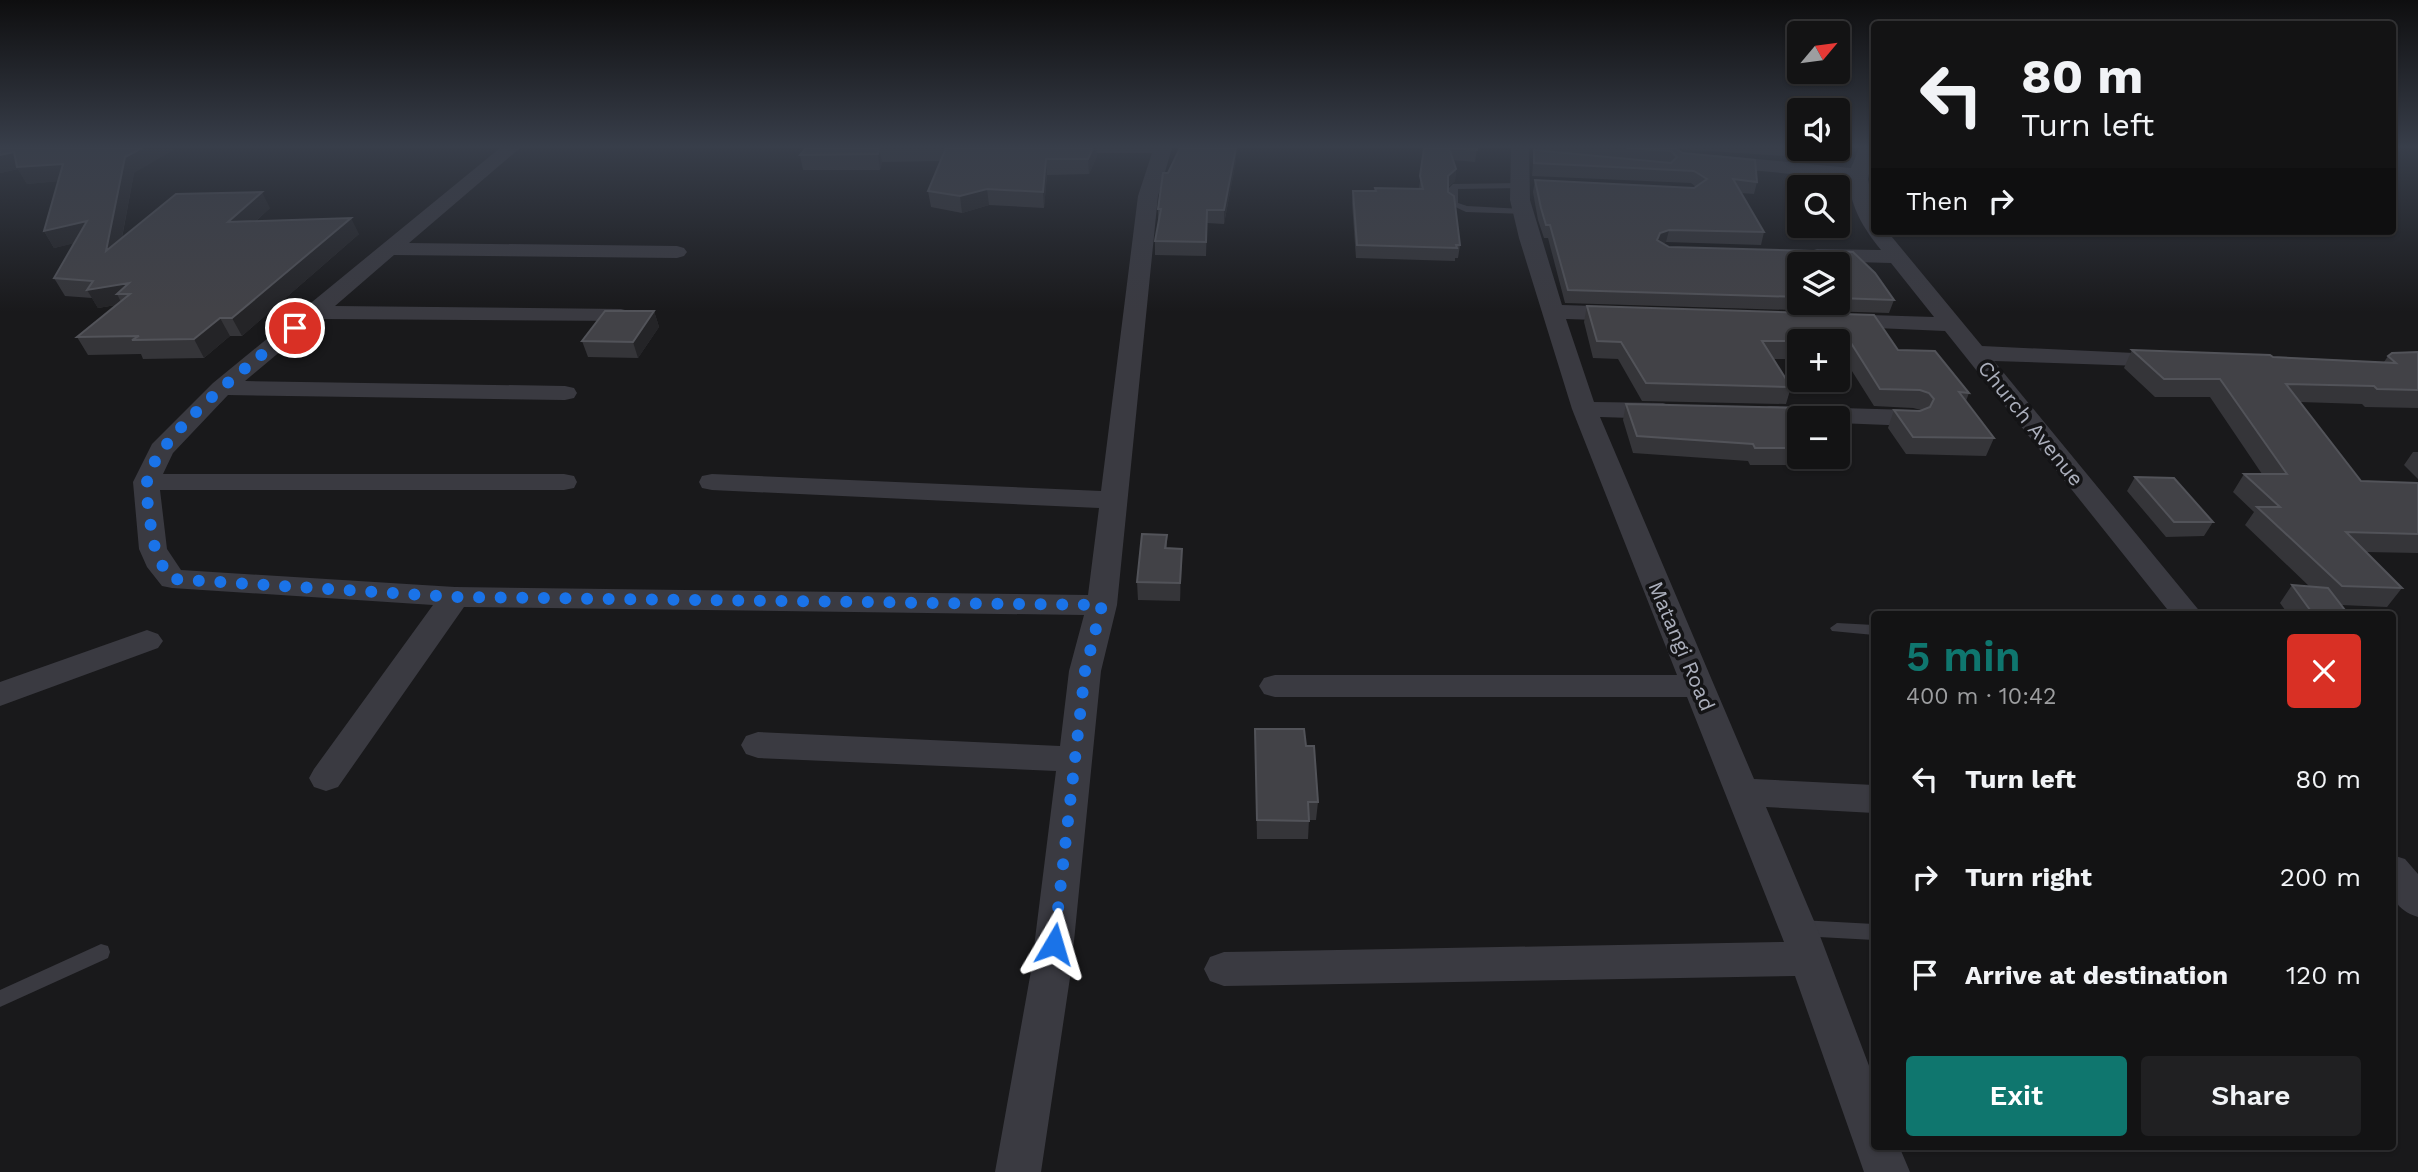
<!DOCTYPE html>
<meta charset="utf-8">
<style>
:root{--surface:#131314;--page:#202022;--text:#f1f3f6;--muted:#9d9ea0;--line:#323234;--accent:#0f766e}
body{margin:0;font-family:"Work Sans",sans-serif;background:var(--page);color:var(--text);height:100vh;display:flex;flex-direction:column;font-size:26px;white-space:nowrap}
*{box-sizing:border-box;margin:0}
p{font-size:23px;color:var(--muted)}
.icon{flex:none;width:38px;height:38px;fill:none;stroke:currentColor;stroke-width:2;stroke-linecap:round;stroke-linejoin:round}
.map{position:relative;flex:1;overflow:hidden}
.drawer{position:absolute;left:1871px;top:611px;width:525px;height:539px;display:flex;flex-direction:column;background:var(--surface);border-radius:7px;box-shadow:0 2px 5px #0004,0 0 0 2px var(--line)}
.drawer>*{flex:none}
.top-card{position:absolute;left:1871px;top:21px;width:525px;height:214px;border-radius:7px;box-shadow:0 2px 5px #0004,0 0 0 2px var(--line);background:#131314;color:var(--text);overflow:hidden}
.needle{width:46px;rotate:61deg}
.buttons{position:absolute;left:1787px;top:21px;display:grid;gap:14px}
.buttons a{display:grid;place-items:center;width:63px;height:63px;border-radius:7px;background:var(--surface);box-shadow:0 2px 5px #0004,0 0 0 2px var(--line);font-size:35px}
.pin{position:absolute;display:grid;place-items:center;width:60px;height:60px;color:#fff;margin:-30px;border:4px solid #fff;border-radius:50%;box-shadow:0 2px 7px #0007}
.me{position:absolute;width:77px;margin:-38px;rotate:7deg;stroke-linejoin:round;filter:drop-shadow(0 0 5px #0008)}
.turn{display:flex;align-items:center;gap:24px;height:147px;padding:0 35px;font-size:32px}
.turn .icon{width:91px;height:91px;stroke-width:2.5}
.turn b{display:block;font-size:49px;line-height:60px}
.then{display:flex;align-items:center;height:66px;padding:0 35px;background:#0003;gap:14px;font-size:26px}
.round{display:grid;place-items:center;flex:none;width:74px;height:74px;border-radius:7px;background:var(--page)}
.head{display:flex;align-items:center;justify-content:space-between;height:119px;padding:0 35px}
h1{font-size:42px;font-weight:600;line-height:52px;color:var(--accent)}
.button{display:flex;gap:14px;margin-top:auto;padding:14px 35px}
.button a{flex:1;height:80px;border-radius:7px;background:var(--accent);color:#fff;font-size:28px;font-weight:600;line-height:80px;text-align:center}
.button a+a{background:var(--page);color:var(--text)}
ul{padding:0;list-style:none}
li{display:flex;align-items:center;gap:21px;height:98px;padding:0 35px}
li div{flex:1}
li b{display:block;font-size:26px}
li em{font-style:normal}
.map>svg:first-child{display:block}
</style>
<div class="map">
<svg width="2418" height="1172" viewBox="0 0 2418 1172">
<rect width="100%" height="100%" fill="#19191b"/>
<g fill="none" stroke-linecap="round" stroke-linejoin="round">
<path fill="#3a3a41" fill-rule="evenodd" d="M1520,183L1523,184V188L1458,189V203L1467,206L1523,209L1528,212L1526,214L1466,212L1449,204V188L1453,184Z
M1837,623L1874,625V635L1832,631L1830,628Z
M1800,920L1874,924V940L1800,936L1794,933L1791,928L1794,923Z
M101,944L108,946L110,952L108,958L0,1007V990Z"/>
<path fill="#3a3a41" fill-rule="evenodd" d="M500,148H520L409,243L677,246L684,248L687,252L684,256L677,258L394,255L335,306L621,309L629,311L632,316L629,321L319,319L245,381L565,386L574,388L577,393L574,398L565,400L228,395L173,453L163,474H564L574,476L577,482L574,488L564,490H160L167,549L181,570L455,587L1088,595L1099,508L712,490L702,488L699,482L702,476L712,474L1101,491L1138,196L1152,153H1055L1046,148H1172L1158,196L1117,605L1101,671L1071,971L1041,1172H995L1031,971L1056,771L758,758L746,754L741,745L746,736L758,732L1060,746L1069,671L1084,615L464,607L338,787L326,791L314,787L309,778L314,769L433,605L172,588L162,586L147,567L139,549L133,482L152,444L213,383Z
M1511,148H1529L1530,200L1562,305L1627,307L1635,309L1638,314L1635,319L1627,321L1566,319L1594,402L1663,403L1672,406L1676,411L1672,416L1663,419L1600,417L1754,779L1874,785V813L1766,807L1817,928L1874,1079V1146H1899L1910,1172H1864L1795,976L1224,986L1210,981L1204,969L1210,957L1224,952L1784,942L1687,697H1275L1264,694L1259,686L1264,678L1275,675H1677L1572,409L1519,238L1510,200Z
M1859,148H1874L1868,179L1874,209V231H1887L1982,346L2178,355L2182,360L2178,365L2170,367L1994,361L2202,614H2171L1945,331L1830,326L1827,321L1830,316L1838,314L1934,317L1891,263L1817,261L1810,259L1807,255L1810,251L1817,249L1881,250C1864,229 1850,207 1849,179L1715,167L1706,161L1715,155L1851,168Z
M1769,406L1912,410L1921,413L1925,418L1921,423L1912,426L1838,423V418H1799V422L1760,419L1756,414L1760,409Z
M147,630L158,634L163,641L158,648L0,706V682Z
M2392,855L2405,859L2418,874V917C2385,906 2392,884 2392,855Z"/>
</g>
<path fill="#353539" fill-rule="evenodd" d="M0,148L134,173L122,238L270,208L256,221L359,234L242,336H230L204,358L143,359L141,354L88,355L77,337L116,305L98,308L92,298L65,296L54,278L74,243L54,248L44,231L58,181L27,184L18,169L0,173Z
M879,148H1096L1097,156L1089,174L1047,175L1044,208L989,205L962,213L931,207L928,191L940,161L882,162L880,170H803L800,155Z
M1236,148V160L1224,224L1207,223L1206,256L1155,255V241L1158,223V209Z
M1424,148H1477L1475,162L1453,160L1456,169L1455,181L1448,187V192L1460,245L1458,258H1455V261L1356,258L1352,203L1353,191H1375V188L1419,189Z
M1533,148H1787L1784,156L1680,149L1679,150L1683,153L1755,160L1757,182L1754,194L1741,193L1764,232L1761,245L1666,242L1663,243L1669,247L1853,252L1875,273L1894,300L1889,313L1565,303L1548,238H1544L1538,220L1533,192L1535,180L1694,188L1696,187L1691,183L1532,176L1534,152H1533ZM1799,264H1838V303H1799Z
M1587,306L1898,350L1969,393L1966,401L1994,438L1986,456L1906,454L1888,428L1894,410H1921L1913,408L1874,406L1845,360H1838V341H1799V359H1773L1791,387L1786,404L1642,401L1618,359L1593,358L1584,322Z
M654,311L659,327L638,358L588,357L582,341Z
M2132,350L2384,362L2388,356L2418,352V408L2365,407L2362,404L2300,402L2361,481L2418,483V553L2365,552L2402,588L2387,607L2341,605L2348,614H2288L2280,603L2292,585L2310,587L2245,525L2254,512L2233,492L2244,474H2262L2210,397H2155L2124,368Z
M1626,404L1799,418V457H1827L1824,465H1750L1748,461L1633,453L1623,420Z
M2413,452H2418V479L2404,465Z
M2135,477L2213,522L2204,536L2166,537L2127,491Z
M1167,535V548L1182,549L1180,601L1138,600L1137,582Z
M1255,729L1306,746L1318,802L1316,820H1309L1308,839H1257Z"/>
<path fill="#242427" d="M142,148H177L134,173L116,268L106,251L125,157Z
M879,148L882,162L880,170L878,154Z
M1093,148H1096L1097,156L1089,174L1088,159Z
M1236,148V160L1224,224V210Z
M14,152L63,164L73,180L27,184L18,169L0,173V155Z
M1046,159L1047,175L1044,208L1043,192Z
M1456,169L1455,181L1446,188L1448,176Z
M987,189L989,205L962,213L960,196Z
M262,192L270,208L236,239L228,222Z
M351,218L359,234L242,336L232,318Z
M87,221L97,238L54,248L44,231Z
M1669,230L1666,242L1657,245V240L1660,233Z
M129,283L130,294H117L122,304L98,308L87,290Z
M654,311L659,327L638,358L633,342Z
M220,318L230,336L204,358L194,339Z
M1182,549V566L1180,601V583Z"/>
<path fill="#424247" stroke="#525359" stroke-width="2" d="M0,148H142L125,157L106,251L176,194L262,192L228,222L351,218L232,318H220L194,339L132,340L139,336L77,337L130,294H117L129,283L87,290L93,281L54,278L87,221L44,231L63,164L17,167L14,152L0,155Z
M806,148H879L878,154L800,155Z
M946,148H1093L1088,159H1046L1043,192L987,189L960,196L928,191Z
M1180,148H1236L1224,210H1207L1206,242L1155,241L1161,209H1158L1163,173H1168Z
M1424,148H1477V150L1449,148L1456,169L1448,176V192L1454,196L1460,245H1456L1457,248L1357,245L1353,191H1376L1375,188L1423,189L1420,176Z
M1626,148H1674L1683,153L1755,160L1757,182L1733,179L1764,232L1669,230L1660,233L1657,240L1669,247L1853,252L1875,273L1894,300L1838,298V264H1799V297L1568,290L1550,225H1546L1541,208L1535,180L1694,188L1707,179L1694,171L1534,163V150L1671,163L1677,157L1671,151Z
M1587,306L1874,315L1898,350L1935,351L1969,393L1959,392L1994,438L1913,437L1894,410L1920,411L1930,407L1934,399L1929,393L1920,390L1880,389L1851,343H1838V341H1762L1791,387L1646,383L1621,342L1597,341Z
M605,311H654L633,342L582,341Z
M2132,350L2270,355L2273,357L2396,363L2388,356L2392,353L2418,352V390L2377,389L2374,386L2286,384L2361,481L2418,483V534L2346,532L2402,588L2342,586L2257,507H2280L2244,474H2287L2220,379H2164Z
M1626,404L1804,408L1811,418H1799V448H1755L1753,444L1637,436Z
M2135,477L2174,478L2213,522H2174Z
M1142,534L1167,535L1165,548L1182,549L1180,583L1137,582Z
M2292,585L2328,588L2348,614H2313Z
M1255,729H1304L1306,746H1314L1318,802H1308L1309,821L1257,820Z"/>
<linearGradient id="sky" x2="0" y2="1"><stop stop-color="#0e0e0f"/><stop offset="0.47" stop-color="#383e4a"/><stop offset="1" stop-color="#383e4a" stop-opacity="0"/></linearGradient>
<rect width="2418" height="312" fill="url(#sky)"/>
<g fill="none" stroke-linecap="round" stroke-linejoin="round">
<path stroke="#1a73e8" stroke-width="12" stroke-dasharray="0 21.6" d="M295,328C258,358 154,436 147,482C145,493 149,509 150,520C153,544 156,560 172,579L455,597L1102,605L1085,671L1054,944"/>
</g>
<g text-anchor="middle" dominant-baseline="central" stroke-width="7" stroke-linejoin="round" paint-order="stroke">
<g font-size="21" fill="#abafbc" stroke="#141416">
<text transform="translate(2031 423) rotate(51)">Church Avenue</text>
<text transform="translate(1682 646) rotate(67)">Matangi Road</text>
</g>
</g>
</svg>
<div class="buttons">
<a><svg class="needle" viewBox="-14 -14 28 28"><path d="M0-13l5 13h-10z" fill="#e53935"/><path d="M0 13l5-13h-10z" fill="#9d9ea0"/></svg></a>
<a><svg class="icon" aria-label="sound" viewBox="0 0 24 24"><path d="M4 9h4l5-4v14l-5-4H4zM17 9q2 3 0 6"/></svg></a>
<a><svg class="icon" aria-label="search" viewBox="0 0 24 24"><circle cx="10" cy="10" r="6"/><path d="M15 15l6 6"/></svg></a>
<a><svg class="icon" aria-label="layers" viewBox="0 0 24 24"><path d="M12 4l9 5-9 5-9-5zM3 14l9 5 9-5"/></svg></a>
<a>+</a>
<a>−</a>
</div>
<div class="pin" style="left:295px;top:328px;background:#d93025"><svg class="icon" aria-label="arrive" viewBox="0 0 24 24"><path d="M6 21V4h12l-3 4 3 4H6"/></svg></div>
<svg class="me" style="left:1054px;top:944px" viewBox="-20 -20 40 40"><path d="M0-17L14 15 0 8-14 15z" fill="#1a73e8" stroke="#fff" stroke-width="4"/></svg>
<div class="top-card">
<div class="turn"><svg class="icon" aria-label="left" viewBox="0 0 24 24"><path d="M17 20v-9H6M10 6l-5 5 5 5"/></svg><div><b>80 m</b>Turn left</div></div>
<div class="then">Then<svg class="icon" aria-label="right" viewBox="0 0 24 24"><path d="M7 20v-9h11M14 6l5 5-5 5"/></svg></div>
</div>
<section class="drawer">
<div class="head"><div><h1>5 min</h1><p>400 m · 10:42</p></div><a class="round" style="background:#d93025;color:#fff"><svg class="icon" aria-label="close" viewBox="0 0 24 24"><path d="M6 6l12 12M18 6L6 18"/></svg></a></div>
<ul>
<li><svg class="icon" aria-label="left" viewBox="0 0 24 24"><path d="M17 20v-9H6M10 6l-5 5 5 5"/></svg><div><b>Turn left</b></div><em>80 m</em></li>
<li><svg class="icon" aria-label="right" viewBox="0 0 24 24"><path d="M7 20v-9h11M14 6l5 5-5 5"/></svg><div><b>Turn right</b></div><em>200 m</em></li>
<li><svg class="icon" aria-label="arrive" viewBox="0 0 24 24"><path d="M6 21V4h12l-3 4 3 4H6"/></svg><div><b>Arrive at destination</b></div><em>120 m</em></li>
</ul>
<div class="button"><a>Exit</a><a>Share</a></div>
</section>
</div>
